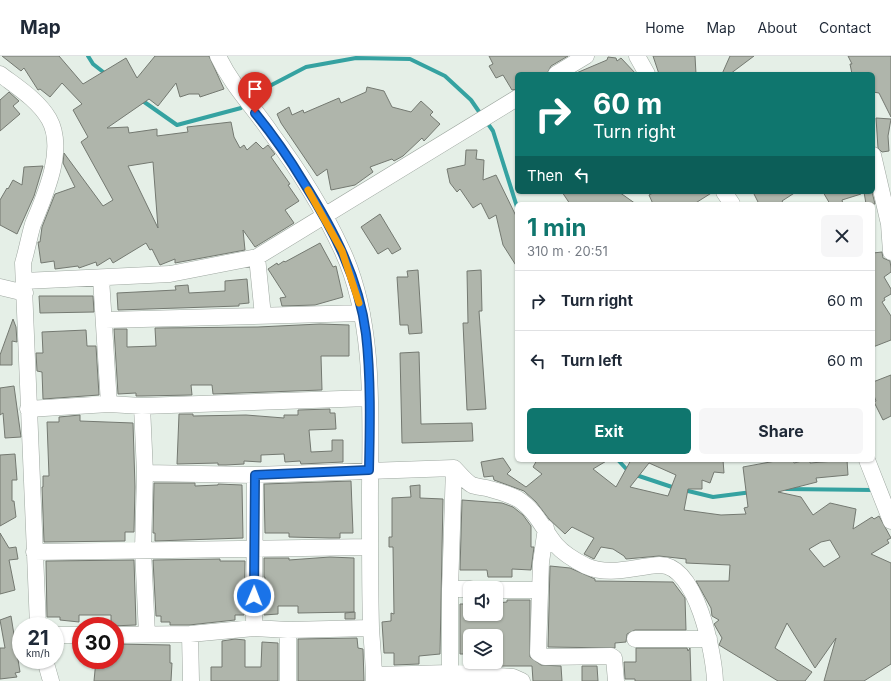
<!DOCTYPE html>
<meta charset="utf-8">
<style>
:root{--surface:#fff;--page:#f6f6f7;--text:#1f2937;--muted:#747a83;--line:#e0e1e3;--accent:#0f766e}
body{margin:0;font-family:Inter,sans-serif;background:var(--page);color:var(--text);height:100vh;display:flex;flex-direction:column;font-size:15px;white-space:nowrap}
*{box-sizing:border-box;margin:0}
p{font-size:13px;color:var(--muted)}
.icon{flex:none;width:22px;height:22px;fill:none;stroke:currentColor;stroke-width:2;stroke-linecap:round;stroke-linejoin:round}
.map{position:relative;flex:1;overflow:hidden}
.drawer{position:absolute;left:515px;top:146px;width:360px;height:260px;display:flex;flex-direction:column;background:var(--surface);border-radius:6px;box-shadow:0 1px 3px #0004}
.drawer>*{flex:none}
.banner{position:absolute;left:515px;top:16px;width:360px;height:122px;border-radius:6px;box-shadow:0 1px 3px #0004;background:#0f766e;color:#fff;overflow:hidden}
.buttons{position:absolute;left:463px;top:525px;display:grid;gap:8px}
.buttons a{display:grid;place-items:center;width:40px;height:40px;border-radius:6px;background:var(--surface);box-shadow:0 1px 3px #0004;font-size:20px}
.speed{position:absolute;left:12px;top:561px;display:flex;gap:8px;font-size:20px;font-weight:700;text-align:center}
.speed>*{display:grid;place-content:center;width:52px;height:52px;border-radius:50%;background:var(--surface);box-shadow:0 1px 3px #0004;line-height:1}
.speed small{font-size:10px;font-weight:400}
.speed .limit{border:6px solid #d22;background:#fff;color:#111}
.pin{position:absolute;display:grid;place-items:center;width:34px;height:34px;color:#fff;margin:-41px -17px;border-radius:50% 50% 50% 0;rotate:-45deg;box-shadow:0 0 4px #0007}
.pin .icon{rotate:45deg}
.me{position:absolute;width:44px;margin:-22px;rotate:1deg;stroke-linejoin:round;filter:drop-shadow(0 0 3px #0008)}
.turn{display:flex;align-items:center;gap:14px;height:84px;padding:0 12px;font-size:18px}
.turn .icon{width:52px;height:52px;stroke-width:2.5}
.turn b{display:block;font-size:28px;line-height:34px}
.then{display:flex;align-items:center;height:38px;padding:0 12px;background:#0003;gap:8px;font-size:15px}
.round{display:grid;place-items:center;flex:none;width:42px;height:42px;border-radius:6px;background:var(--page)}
.overview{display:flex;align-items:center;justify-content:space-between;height:68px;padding:0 12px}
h1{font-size:24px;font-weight:700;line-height:30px;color:var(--accent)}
.primary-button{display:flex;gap:8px;margin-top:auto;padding:8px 12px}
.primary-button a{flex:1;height:46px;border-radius:6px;background:var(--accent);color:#fff;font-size:16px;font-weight:700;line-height:46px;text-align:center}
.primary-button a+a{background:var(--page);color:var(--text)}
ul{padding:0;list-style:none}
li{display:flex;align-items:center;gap:12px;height:60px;padding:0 12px;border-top:1px solid var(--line)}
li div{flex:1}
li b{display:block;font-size:15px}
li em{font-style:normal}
header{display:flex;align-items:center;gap:24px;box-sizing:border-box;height:56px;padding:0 20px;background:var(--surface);border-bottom:1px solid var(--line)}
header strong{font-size:19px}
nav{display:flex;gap:22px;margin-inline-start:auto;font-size:14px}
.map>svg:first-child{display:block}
</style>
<header>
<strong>Map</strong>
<nav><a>Home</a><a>Map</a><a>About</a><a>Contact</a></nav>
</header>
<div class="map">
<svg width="891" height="625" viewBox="0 0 891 625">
<rect width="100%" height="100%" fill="#e5efe7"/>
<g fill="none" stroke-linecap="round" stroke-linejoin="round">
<path stroke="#35a2a1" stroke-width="4" d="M88,0L93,8L107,19
M260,35L306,11L356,2L410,3L445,20L471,44L482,60
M140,43L177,69L241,52
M486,65L493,75L517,151
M618,404L630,417L675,432
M786,433L873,434
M684,434L713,441L752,436"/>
</g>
<path fill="#afb5ab" stroke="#747971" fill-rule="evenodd" d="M2,0H59L83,28L126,2L137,22L155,0H209L224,33L200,41L199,38H189L180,41L176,27L158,50L149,43L107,72L128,71L129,77L157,73V80L188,76L187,71L231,66L234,81L240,92L244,89L247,94L256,86L263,93L268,89L275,98L271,101L290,128L288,129L299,145L285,154L294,167L255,191L243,174L245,194L175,207V203L160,209L152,193L150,194L146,187L113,207L110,202L97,210L96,206L79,212L78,210L55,213L54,205L41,207L38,186H40L42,171L55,138L75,131L63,107L64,97L103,150L113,144L81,86L88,81L73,54L82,48L62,27L50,41L40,33L38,34L24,12L21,15ZM153,106L158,172L128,110Z
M489,0H568L551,10L547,18H517V33L512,34L503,19L496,22L489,10L493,8Z
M653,0H695L696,18H659Z
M730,0H754L730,18H722Z
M848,0H891V61L879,37L873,36V18H852L850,8H852Z
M608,1L616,2L617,5L621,2L636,18H574L607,4Z
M367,31L384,35L392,51L411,56L421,45L433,56L430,59L440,68L424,85L422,82L403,100L394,105L392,103L370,111L373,116L355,129L331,134L327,113L317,120L281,67L277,58L289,51L292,59L303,54L304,57L339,42L341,47L366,36Z
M9,36L19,45L13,50L20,58L0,75V44Z
M876,62L891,63L888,80L889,95L882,96L878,92Z
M466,94H477L476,103L484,104L483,124L496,119L517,162V211L503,189L496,159L489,163L481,147L473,152L460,133L457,136L450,127L447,113L465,109Z
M43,110L34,140L17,178L0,169V144L7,132L8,133L13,124L22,129L24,111Z
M562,136H619L636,148H570Z
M655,136H713L694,148H653L649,139Z
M753,136H796L782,145L784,148H759Z
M823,136H861V138L842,144L843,148H830Z
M864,136H872L875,148H866Z
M380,158L401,193L392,198L388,192L378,198L361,171Z
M320,187L333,211L336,210L343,241L315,249L282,250L280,242L286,241L268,213L277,207L278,209L284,205L285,206Z
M882,196L883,202L890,205L891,212V216L884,221L891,233V238L884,242L885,244L882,246L891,260V284L873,291V197Z
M418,214L422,277L409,278L408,269H400L397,221H408L407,215Z
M481,214L482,255H479L486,353L467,354L463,267H468L467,215Z
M247,223L249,247L239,248V250L118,254L117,237L176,234L175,230L188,229L189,237L225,235V225Z
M39,240H93L94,256L40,257Z
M13,263L16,271L17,286L12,285V309H0V299Z
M320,268L349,269V300H321L322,334L213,338L212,329H191L192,339L142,340H136V337L118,338L114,273H127V291L156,290L155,272L258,271Z
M86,274L87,290H96L99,339L43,343L42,316L37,315L36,297H43L42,276Z
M419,296L421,368L472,367L473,385L402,387L400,297Z
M891,319V360L883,364L874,346L876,345L873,337V326Z
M14,330L21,381L5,382L3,357L0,359V332Z
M330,353V357H335L336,373L309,374L311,396L332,395V384H343V406L301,408L300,405L285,406L284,398L261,399V406L244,405V408L226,409H218V407L177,408L179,358H193V360L246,359L284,362V359H298V354Z
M80,359V365L133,367L135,431L134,476H125V485L44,486L42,431H43V420H49L47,366H59V361Z
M15,398L17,424H12V445H14L16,461L0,470V399Z
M503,402L511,414L507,418L526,431L542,418L533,411L537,404H608L593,413L616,431L631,404H723L724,417L714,416L710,427L702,424V433H688L684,454L721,459L746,458L744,452L748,451L743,411L781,404H793L794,407L802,405H810V407L847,404L848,419L816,422L817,426L778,436L801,441L813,459L830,447L856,453L853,473L872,461L874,463L879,460L891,482L887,484L889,487L871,498L891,507V608L864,625H824L836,582L815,612L787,567L775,592L812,616L805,625H778L719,589L722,582L714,568L719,564L712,560L711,552L696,525H729L730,509L686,507V503L659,500L626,503L624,500L613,493L601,491L594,503L584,498L594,482L572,471L565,478L549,463L536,446L524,435L494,424L493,420L484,421L481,406ZM649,407L676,419L668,440L630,431ZM830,484L840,501L824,511L809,493L821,486Z
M351,425L353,477H340V482H329L289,481V477H265L264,428Z
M154,427H195V430L218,429V428L242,429L243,482L155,485V477H153Z
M420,429V442L443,443L440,598L419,600V608L394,609V597H384L382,566L391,565V557L394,558L393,491H389V481H392V442L411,441L410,430Z
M462,444L502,447L513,451L523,459L531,470V491H534L531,514L512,513V521H488L487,514H460Z
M0,477L9,492L16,491L18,503L9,504L15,534L0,538Z
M330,501L354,502V556L298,557V550H278V558L264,559L265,521H264V502H289V504Z
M220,503V505H245L244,559H235V564L189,569H170V566H161V560H156L153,504Z
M134,504L136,569L111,570V559H79V566L60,564V561H47L46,505Z
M550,510L570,512L595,523V525L673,526L685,542L686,574H635L627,578L626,586L615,587V592L548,591Z
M507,544H530V601L541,609L561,610L562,625H533L532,610H496V579H470V598H460V548H470V558H496V547L507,546Z
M355,556V563H345V557Z
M11,560L20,616L15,617L17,621L0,623V592H5L0,564Z
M357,582L358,592L363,593L364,625H298V583Z
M235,583L245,584V611H261L262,586L278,587V625H211V611H222V585Z
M115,588L170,589V607H172L171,625H94L96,604H115Z
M636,592H687L688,595L690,592L691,625H635V623H625L624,606H636Z
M582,610H597L598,625H582Z"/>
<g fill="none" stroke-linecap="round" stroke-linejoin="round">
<defs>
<path id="minor" d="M218,0C232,30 253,50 271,77C298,113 323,153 342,194C379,273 369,376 370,461C370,498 370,535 371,572C372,589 374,607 374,625
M637,0L647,18
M0,18C17,31 38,44 49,63C66,93 45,139 33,168C29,181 27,194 23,207L38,570
M556,18L586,0
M873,99L889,168L891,196
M724,136L732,148
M257,201L263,260
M101,222L109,348
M24,225L170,218L257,201L517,42
M0,231L25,237
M105,264L362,257
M142,350L145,417L143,493L147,579
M28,353L109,348L142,350L370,342
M867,404L891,465
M145,417L255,419L454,412C459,417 466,426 472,429C477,431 484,431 490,433C498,435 510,439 518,443C536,454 544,475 556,489C564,498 576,505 586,510C610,521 636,510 660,509C697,509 714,598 715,625
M546,472L541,506L538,597L545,601L611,600L614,602L616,625
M34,496L370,491
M450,533H470
M496,534H540
M254,572L255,419
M288,574V625
M190,578L191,625
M55,579H81
M115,579L190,578L254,572L288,574L371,572
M635,583H709
M45,604L51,625
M450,617V533L454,412
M374,619L450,617L513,621L522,625"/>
</defs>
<use href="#minor" stroke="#9ea7a0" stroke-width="17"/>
<use href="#minor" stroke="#fff" stroke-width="16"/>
</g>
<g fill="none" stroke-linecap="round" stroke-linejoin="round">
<defs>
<path id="route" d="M254,540L255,419L369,414C370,370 371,321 366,278C359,222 333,173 304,127C289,102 273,79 255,57"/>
</defs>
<use href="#route" stroke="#114b97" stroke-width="10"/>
<use href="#route" stroke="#1a73e8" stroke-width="7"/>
<path stroke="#f59e0b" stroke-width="7" d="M308,134L342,195L359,247"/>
</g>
</svg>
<div class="buttons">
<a><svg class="icon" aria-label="sound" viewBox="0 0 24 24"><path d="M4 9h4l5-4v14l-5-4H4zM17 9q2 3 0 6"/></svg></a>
<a><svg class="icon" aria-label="layers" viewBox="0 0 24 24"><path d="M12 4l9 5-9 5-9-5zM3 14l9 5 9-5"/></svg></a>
</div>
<div class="speed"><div>21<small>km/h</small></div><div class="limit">30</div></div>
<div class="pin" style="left:255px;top:57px;background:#d93025"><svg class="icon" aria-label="arrive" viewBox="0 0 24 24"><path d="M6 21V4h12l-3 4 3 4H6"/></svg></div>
<svg class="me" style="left:254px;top:540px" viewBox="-20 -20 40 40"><circle r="17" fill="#1a73e8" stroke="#fff" stroke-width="3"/><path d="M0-11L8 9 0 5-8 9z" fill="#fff"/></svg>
<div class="banner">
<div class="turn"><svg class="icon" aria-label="right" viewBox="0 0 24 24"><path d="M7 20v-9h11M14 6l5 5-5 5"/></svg><div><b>60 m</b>Turn right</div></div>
<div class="then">Then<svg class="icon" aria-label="left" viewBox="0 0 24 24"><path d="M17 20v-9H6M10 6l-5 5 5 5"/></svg></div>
</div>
<section class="drawer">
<div class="overview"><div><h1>1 min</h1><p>310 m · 20:51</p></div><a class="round"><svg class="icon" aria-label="close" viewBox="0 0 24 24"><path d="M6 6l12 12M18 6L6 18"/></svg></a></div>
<ul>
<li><svg class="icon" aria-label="right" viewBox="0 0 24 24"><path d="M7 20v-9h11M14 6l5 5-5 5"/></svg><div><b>Turn right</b></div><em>60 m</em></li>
<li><svg class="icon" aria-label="left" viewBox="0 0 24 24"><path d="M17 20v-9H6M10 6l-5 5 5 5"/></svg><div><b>Turn left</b></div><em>60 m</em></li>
</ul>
<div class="primary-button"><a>Exit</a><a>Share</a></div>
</section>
</div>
